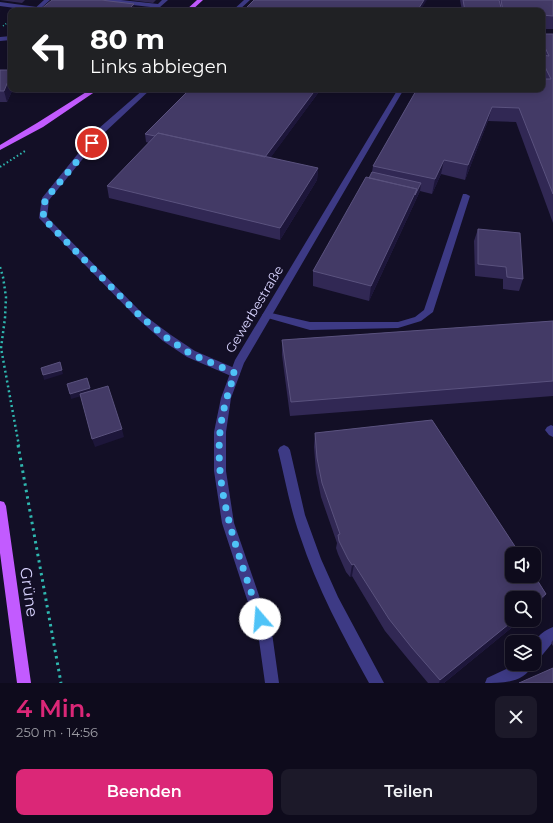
<!DOCTYPE html>
<html lang="de">
<meta charset="utf-8">
<style>
:root{--surface:#0e0b1c;--page:#1c1929;--text:#f1f3f6;--muted:#9b9ba3;--line:#2e2b3b;--accent:#db2777}
body{margin:0;font-family:Montserrat,sans-serif;background:var(--page);color:var(--text);height:100vh;display:flex;flex-direction:column;font-size:15px;white-space:nowrap}
*{box-sizing:border-box;margin:0}
p{font-size:13px;color:var(--muted)}
.icon{flex:none;width:22px;height:22px;fill:none;stroke:currentColor;stroke-width:2;stroke-linecap:round;stroke-linejoin:round}
.map{position:relative;height:683px;overflow:hidden}
.drawer{display:flex;flex-direction:column;background:var(--surface);flex:1}
.drawer>*{flex:none}
.guide{position:absolute;left:8px;top:8px;width:537px;height:84px;border-radius:8px;box-shadow:0 2px 10px #0003,0 0 0 1px var(--line);background:#202124;color:#fff;overflow:hidden}
.buttons{position:absolute;left:505px;top:547px;display:grid;gap:8px}
.buttons a{display:grid;place-items:center;width:36px;height:36px;border-radius:8px;background:var(--surface);box-shadow:0 2px 10px #0003,0 0 0 1px var(--line);font-size:20px}
.pin{position:absolute;display:grid;place-items:center;width:34px;height:34px;color:#fff;margin:-17px;border:2px solid #fff;border-radius:50%;box-shadow:0 1px 4px #0007}
.me{position:absolute;width:44px;margin:-22px;rotate:342deg;stroke-linejoin:round;filter:drop-shadow(0 0 3px #0008)}
.turn{display:flex;align-items:center;gap:14px;height:84px;padding:0 16px;font-size:18px}
.turn .icon{width:52px;height:52px;stroke-width:2.5}
.turn b{display:block;font-size:28px;line-height:34px}
.round{display:grid;place-items:center;flex:none;width:42px;height:42px;border-radius:8px;background:var(--page)}
.summary{display:flex;align-items:center;justify-content:space-between;height:68px;padding:0 16px}
h1{font-size:24px;font-weight:600;line-height:30px;color:var(--accent)}
.button{display:flex;gap:8px;margin-top:auto;padding:8px 16px}
.button a{flex:1;height:46px;border-radius:8px;background:var(--accent);color:#fff;font-size:16px;font-weight:600;line-height:46px;text-align:center}
.button a+a{background:var(--page);color:var(--text)}
.map>svg:first-child{display:block}
</style>
<div class="map">
<svg width="553" height="683" viewBox="0 0 553 683">
<rect width="100%" height="100%" fill="#130f26"/>
<g fill="none" stroke-linecap="round" stroke-linejoin="round">
<path stroke="#2fb8b0" stroke-width="1.5" stroke-dasharray="1 2" stroke-linecap="butt" d="M3,26L11,20"/>
<path stroke="#2fb8b0" stroke-width="2" stroke-dasharray="1.5 2.5" stroke-linecap="butt" d="M0,167L25,151"/>
<path stroke="#2fb8b0" stroke-width="2.5" stroke-dasharray="2 3" stroke-linecap="butt" d="M0,267L3,277L6,297L5,318L1,348L19,446"/>
<path stroke="#2fb8b0" stroke-width="3" stroke-dasharray="2.5 4" stroke-linecap="butt" d="M18,445L61,683"/>
<path fill="#3d3a85" fill-rule="evenodd" d="M104,0H121L158,4L162,0H168L159,8L107,2Z
M244,0H250L238,11H232Z
M0,2L37,7L40,9L37,11L0,6Z
M11,36V40L0,41V37Z
M144,89H151L104,133L49,200L47,217L144,315L171,335L195,351L239,370L240,373L239,376H231L187,357L163,341L138,319L39,218L42,198L98,129Z
M463,194H466L470,196L433,312L421,321L398,328L310,330L264,317L262,315L264,313L267,312L310,322H398L415,317L424,310Z
M551,425L553,426V437L549,435L545,430L547,427Z
M284,445L288,447L290,450L305,515L321,559L338,597L384,683H369C343,636 317,588 300,536C290,508 285,479 278,450L280,447Z
M553,627V642L539,659L534,661C534,643 534,635 553,627Z
M517,664H533C525,683 503,683 485,683L487,678Z"/>
<path fill="#3d3a85" fill-rule="evenodd" d="M44,0H50L38,11H32Z
M398,89H404L244,363L231,398L226,432V471L234,523L272,633L279,683H265L258,633L222,523L214,471V432L221,398L235,360Z"/>
<path fill="#c25bff" fill-rule="evenodd" d="M197,0H203L191,11H185Z
M91,89H99L43,127L0,150V145L37,123Z
M0,501L4,502L6,506L31,683H17L0,553Z"/>
</g>
<path fill="#312854" d="M0,0H25L22,3Z
M129,0H156L153,3Z
M460,0H553V29H542V11H462Z
M41,9L135,11H42Z
M542,34H553V223L516,122L488,121L465,180L441,174L432,194L420,191L369,301L313,286V271L369,178L372,172L373,166L417,89H542Z
M0,70L11,89H13L7,102H0Z
M321,89L270,158L318,168L317,180L280,240L109,198L107,186L149,143L146,142L145,134Z
M478,229L523,279L519,291L503,289V279L475,276L474,241Z
M553,321V396L290,416L282,355V340Z
M432,420L520,554H512V576H534V575L546,594L538,606L534,610V598H512V620H521L444,683H428L408,659L385,631L352,576L350,577L346,572L338,554L336,548L337,543L321,497L316,473L314,447L315,433Z
M553,640V646L551,643Z"/>
<path fill="#1d163a" d="M424,0H427L420,11H417Z
M134,4L135,11H127Z
M11,74V89H13L7,102L4,91Z
M316,89H321L263,168V160Z
M492,107L488,121L465,180L468,165Z
M444,160L441,174L432,194L435,179Z
M318,168L317,180L280,240V228Z
M421,183L420,191L369,301L371,286L417,189Z
M60,362L63,374L44,380L43,375Z
M90,388L92,393L71,399L70,394Z
M122,429L124,437L95,447L92,439Z
M354,564L352,576L350,577L352,565Z
M546,594L538,606L534,610V604Z
M514,620H521L444,683H439L440,680Z"/>
<path fill="#433a66" stroke="#5a527e" d="M52,0H101L134,4L127,11H59L41,9Z
M254,0H424L417,11H243Z
M463,0H499L502,11H465Z
M501,0H553V16L542,15V11H503Z
M542,34H553V194L519,108L492,107L468,165L444,160L435,179L373,166L417,89H542V79H551L542,61V55L549,56L542,41Z
M0,70H11V74L4,91H0Z
M190,89H316L265,157L158,133L155,136L145,134Z
M158,133L318,168L280,228L107,186Z
M372,172L421,183L415,195L417,189L369,178Z
M366,177L417,189L371,286L313,271Z
M478,229L520,233L523,279L507,277L506,267L478,264Z
M553,321V381L291,402L282,340Z
M60,362L62,370L43,375L41,368Z
M87,378L90,388L70,394L67,384Z
M108,386L122,429L92,439L80,394Z
M432,420L520,554H512V576H534V575L546,594L534,604V598H512V620H514L440,680L412,648L389,619L354,564L352,565L348,559L339,541L338,535L340,534L322,483L317,458L315,433Z
M553,668V683H519Z"/>
<g fill="none" stroke-linecap="round" stroke-linejoin="round">
<path stroke="#4fc3f7" stroke-width="7" stroke-dasharray="0 12.6" d="M92,143L45,200L43,218L141,317L167,338L191,354L235,373C228,392 222,412 220,432C214,497 241,559 260,619"/>
</g>
<g text-anchor="middle" dominant-baseline="central" stroke-width="4" stroke-linejoin="round" paint-order="stroke">
<g font-size="13" fill="#d9d4ff" stroke="#130f26">
<text transform="translate(254 309) rotate(-59)">Gewerbestraße</text>
</g>
<g font-size="16" fill="#d9d4ff" stroke="#130f26">
<text transform="translate(29 592) rotate(82)">Grüne</text>
</g>
</g>
</svg>
<div class="buttons">
<a><svg class="icon" aria-label="sound" viewBox="0 0 24 24"><path d="M4 9h4l5-4v14l-5-4H4zM17 9q2 3 0 6"/></svg></a>
<a><svg class="icon" aria-label="search" viewBox="0 0 24 24"><circle cx="10" cy="10" r="6"/><path d="M15 15l6 6"/></svg></a>
<a><svg class="icon" aria-label="layers" viewBox="0 0 24 24"><path d="M12 4l9 5-9 5-9-5zM3 14l9 5 9-5"/></svg></a>
</div>
<div class="pin" style="left:92px;top:143px;background:#d93025"><svg class="icon" aria-label="arrive" viewBox="0 0 24 24"><path d="M6 21V4h12l-3 4 3 4H6"/></svg></div>
<svg class="me" style="left:260px;top:619px" viewBox="-20 -20 40 40"><circle r="19" fill="#fff"/><path d="M0-13L10 11 0 6-10 11z" fill="#4fc3f7"/></svg>
<div class="guide">
<div class="turn"><svg class="icon" aria-label="left" viewBox="0 0 24 24"><path d="M17 20v-9H6M10 6l-5 5 5 5"/></svg><div><b>80 m</b>Links abbiegen</div></div>
</div>
</div>
<section class="drawer">
<div class="summary"><div><h1>4 Min.</h1><p>250 m · 14:56</p></div><a class="round"><svg class="icon" aria-label="close" viewBox="0 0 24 24"><path d="M6 6l12 12M18 6L6 18"/></svg></a></div>
<div class="button"><a>Beenden</a><a>Teilen</a></div>
</section>
